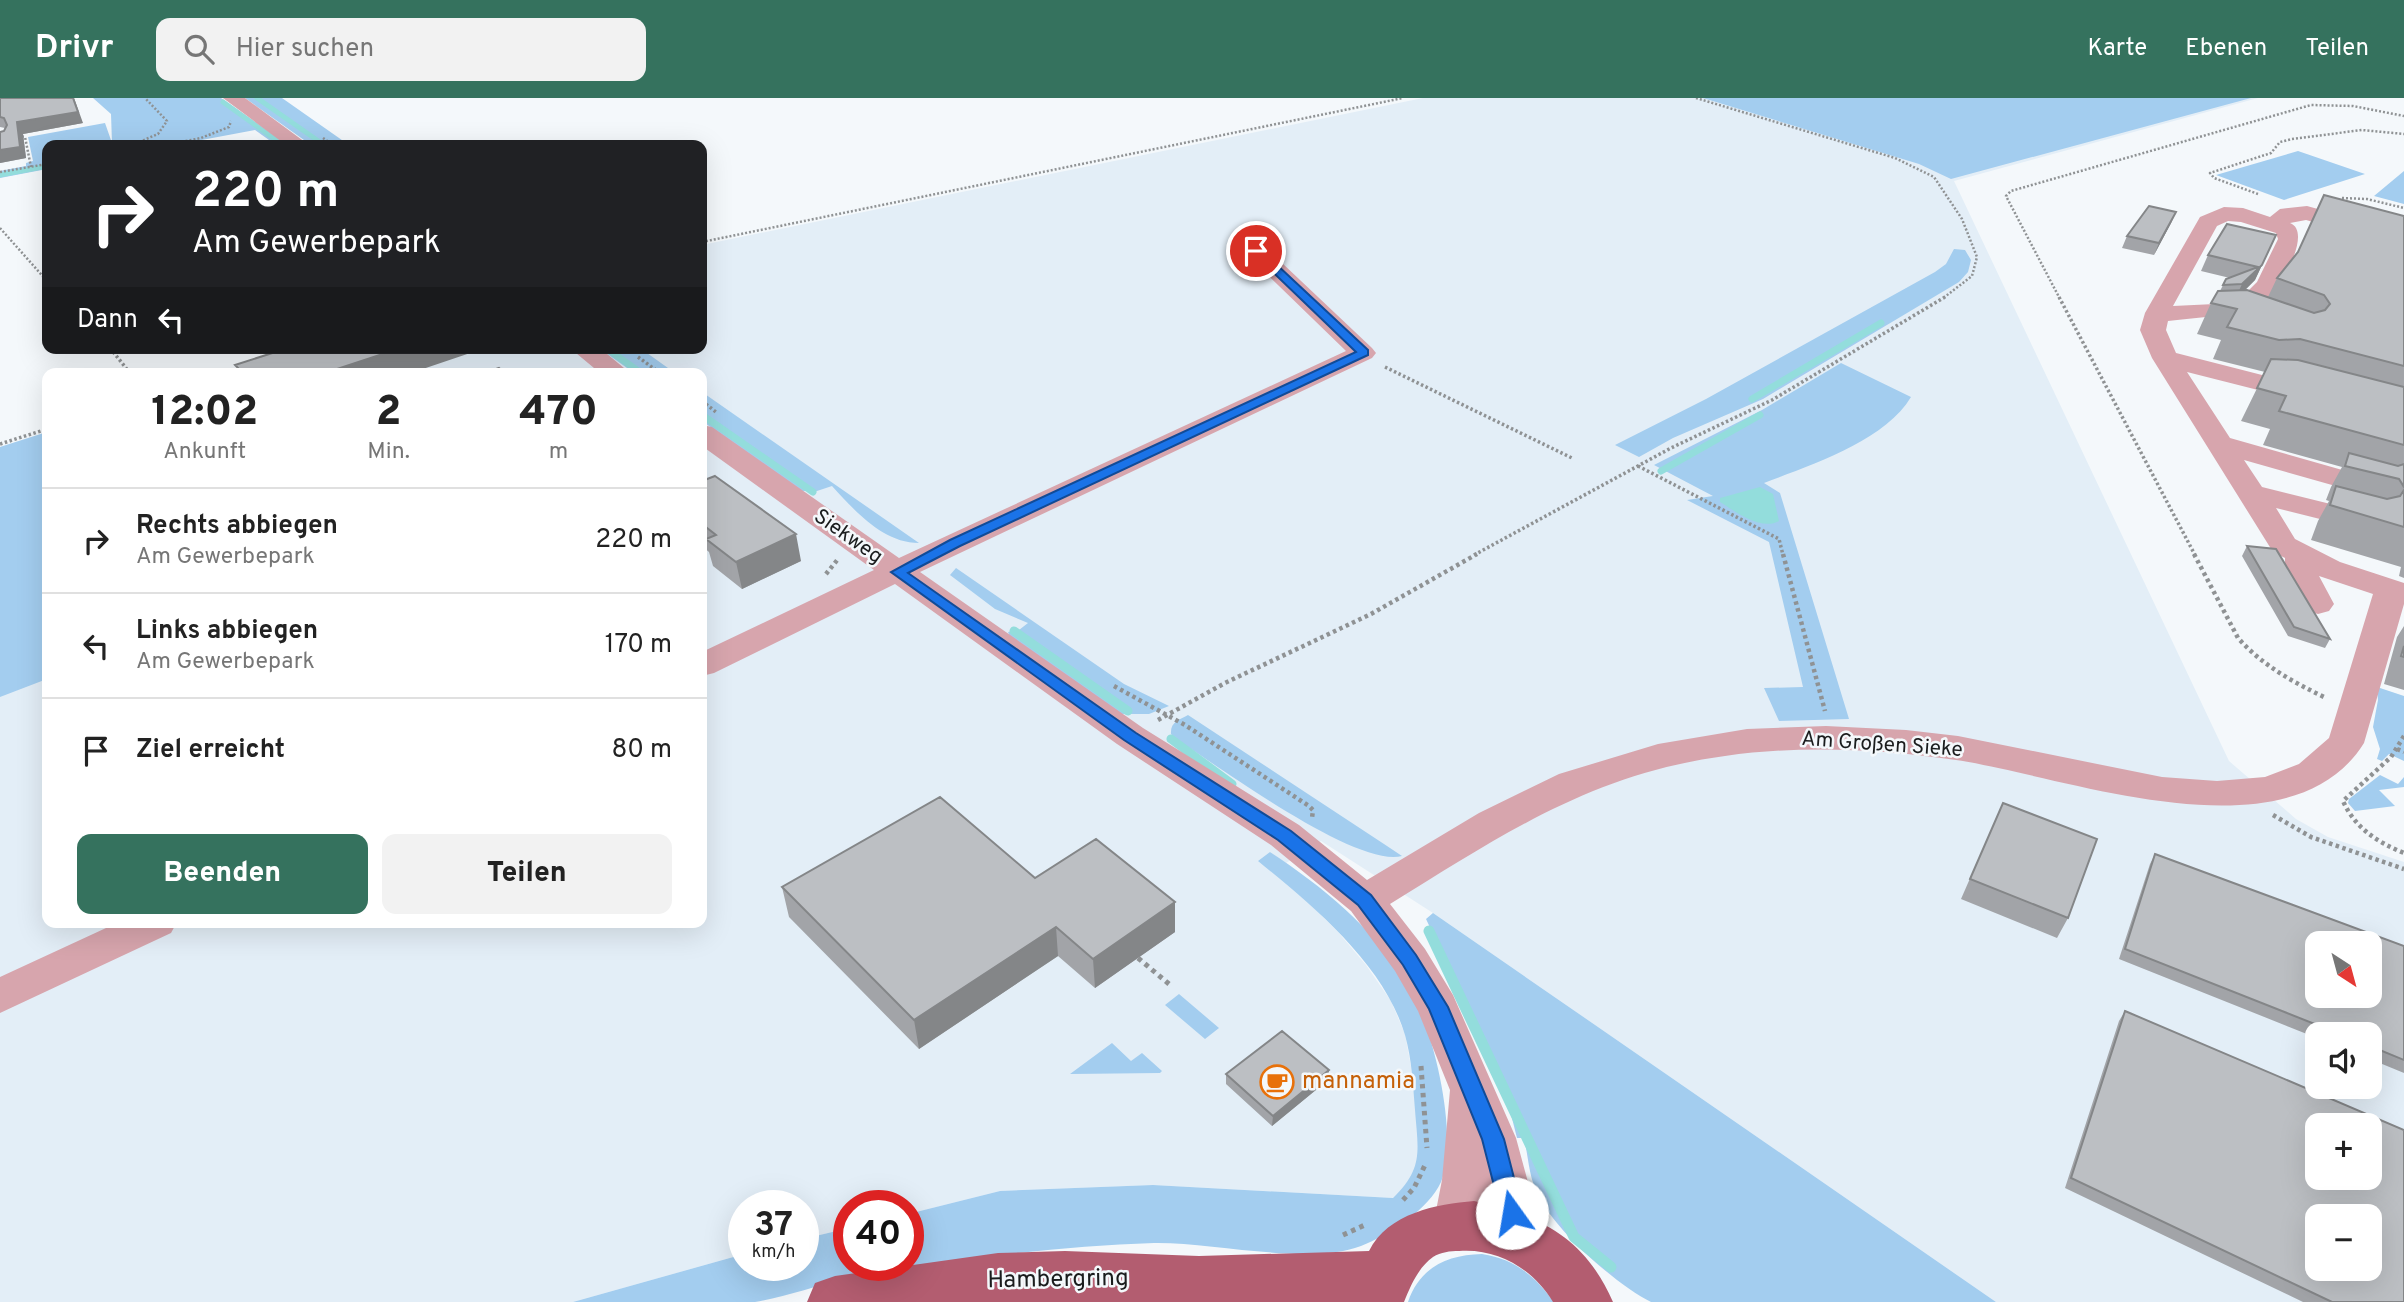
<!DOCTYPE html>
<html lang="de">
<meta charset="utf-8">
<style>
:root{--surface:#fff;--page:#f2f2f2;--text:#222;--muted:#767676;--line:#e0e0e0;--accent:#35725e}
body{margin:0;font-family:Overpass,sans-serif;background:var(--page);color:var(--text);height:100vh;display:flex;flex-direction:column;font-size:26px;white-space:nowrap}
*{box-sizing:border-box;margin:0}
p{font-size:23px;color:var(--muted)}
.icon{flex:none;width:38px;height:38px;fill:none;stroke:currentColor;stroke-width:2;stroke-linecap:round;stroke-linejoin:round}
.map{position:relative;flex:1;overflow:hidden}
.panel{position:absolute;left:42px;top:270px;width:665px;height:560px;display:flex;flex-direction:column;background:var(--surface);border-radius:14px;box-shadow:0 7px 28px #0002}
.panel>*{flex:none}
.banner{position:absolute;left:42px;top:42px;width:665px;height:214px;border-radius:14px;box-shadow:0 7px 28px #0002;background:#202124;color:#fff;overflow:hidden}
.needle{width:46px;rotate:144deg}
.fabs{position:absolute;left:2305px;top:833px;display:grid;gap:14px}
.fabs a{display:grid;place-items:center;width:77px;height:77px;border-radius:14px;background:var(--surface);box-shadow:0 7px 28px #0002;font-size:35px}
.speed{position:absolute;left:728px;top:1092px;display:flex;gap:14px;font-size:35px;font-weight:700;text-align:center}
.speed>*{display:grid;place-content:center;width:91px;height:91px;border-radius:50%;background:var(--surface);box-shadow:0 7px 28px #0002;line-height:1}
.speed small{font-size:18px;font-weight:400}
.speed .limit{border:10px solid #d22;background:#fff;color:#111}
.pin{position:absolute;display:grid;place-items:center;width:60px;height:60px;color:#fff;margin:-30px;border:4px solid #fff;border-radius:50%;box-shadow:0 2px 7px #0007}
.me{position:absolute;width:77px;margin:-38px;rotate:347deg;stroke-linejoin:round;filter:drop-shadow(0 0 5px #0008)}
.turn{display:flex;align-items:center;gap:24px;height:147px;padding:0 35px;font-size:32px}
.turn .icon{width:91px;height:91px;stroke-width:2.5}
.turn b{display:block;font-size:49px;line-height:60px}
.then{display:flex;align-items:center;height:66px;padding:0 35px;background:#0003;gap:14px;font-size:26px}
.eta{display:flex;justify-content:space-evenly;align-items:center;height:119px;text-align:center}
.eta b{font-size:42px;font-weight:800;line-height:49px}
.action{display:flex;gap:14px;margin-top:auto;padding:14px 35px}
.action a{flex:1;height:80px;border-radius:14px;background:var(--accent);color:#fff;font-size:28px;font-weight:800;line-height:80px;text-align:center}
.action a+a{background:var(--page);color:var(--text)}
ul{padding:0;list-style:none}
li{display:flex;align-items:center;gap:21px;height:105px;padding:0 35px;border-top:2px solid var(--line)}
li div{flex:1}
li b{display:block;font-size:26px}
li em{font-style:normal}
header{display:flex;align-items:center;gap:42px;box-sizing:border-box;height:98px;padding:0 35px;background:var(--accent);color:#fff}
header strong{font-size:33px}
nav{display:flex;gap:38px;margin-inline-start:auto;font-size:24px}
.search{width:490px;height:63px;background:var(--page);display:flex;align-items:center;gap:18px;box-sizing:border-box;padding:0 24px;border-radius:14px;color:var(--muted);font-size:26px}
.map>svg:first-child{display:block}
</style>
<header>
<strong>Drivr</strong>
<div class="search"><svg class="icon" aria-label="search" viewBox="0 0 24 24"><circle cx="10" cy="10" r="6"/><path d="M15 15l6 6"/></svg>Hier suchen</div>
<nav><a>Karte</a><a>Ebenen</a><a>Teilen</a></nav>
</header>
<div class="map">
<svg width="2404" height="1204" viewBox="0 0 2404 1204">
<rect width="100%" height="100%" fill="#f4f8fb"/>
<path fill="#e3eef7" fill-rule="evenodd" d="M1423,0H2258L1954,83L2229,663L2296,721L2328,739L2404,764V1204H1996L1433,815L1321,743L1286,765L1270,754L1309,805L1338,834L1366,867L1391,903L1405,936L1412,974L1419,1049L1416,1070L1410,1084L1393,1100L1153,1087L1000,1093L908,1116V1108H849V1130L803,1141V1108H744V1156L573,1204H0V349L47,334V824H702V275H239L319,250H702V147ZM2317,845H2370V898H2317ZM2317,936H2370V989H2317ZM2317,1027H2370V1080H2317ZM2317,1118H2370V1171H2317Z"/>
<path fill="#a3cdef" d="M93,0H221L288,47H276L255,32L175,47H47V71L0,80V73L26,68V65L33,63L28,39L105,25L112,45L111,16Z
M245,0H282L349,47H311Z
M1703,0H2251L1951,81L1919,66Z
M2298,53L2365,76L2284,102L2216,77Z
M2404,73V106L2374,98Z
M1954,151L1965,152L1971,162L1968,174L1959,184L1763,301L1673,340L1639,359L1615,347L1706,301L1935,174L1946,166Z
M599,250H640L675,275H634Z
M1841,265L1911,299C1884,344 1810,367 1764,385L1780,395L1849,621L1779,623L1764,590L1803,589L1769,444L1687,402L1713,398L1654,367L1762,312Z
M702,294L919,445C883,445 855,413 832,388L817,393H801L702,323Z
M47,334V581L0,599V349Z
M956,470L1124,586L1169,608L1149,616H1120L1010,539L1008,534L1019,532L1028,525L995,511L950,477Z
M2377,589L2404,598V663L2389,656L2382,663L2377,661L2380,651L2373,629L2378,602Z
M1188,617L1387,748L1402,758C1356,770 1220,669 1176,641L1171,636C1170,624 1179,622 1188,617Z
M2380,677L2398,686L2404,679V689L2379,692L2395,708L2355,713L2348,705L2349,701Z
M1270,754C1323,789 1371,828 1406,883C1432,924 1460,1038 1441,1084C1429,1111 1389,1137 1361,1148C1308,1168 1214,1144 1154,1145C1050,1148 946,1163 844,1182C814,1188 785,1199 755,1204C736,1204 715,1204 696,1204C655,1204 614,1204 573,1204L744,1156V1167H803V1141L849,1130V1167H908V1116L1000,1093L1153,1087L1393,1100C1424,1070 1418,1052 1415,1012C1413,987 1412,962 1405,937C1384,866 1313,808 1258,763Z
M1433,815L1996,1204H1651C1615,1186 1552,1130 1536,1093C1529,1077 1528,1057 1524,1040H1517L1502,981L1426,821Z
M1179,896L1219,930L1205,941L1165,907Z
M1112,945L1131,963L1142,955L1162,973L1160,975L1070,976Z
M1482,1156C1515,1161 1535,1178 1554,1204H1408C1420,1169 1447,1157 1482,1156Z"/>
<path fill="#93dddc" d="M1760,389L1773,396L1779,423C1761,433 1736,414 1720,404V400Z"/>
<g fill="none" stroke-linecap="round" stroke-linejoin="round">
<path stroke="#93dddc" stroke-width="5" d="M257,0L324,47
M223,4L283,47
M0,77L47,68"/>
<path stroke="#93dddc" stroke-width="7" d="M606,250L641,275
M1752,301L1881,225
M702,317L813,394
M1661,373L1760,317"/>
<path stroke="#93dddc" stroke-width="9" d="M1014,533L1128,613
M1171,641L1232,686"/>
<path stroke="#93dddc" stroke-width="11" d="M1429,833L1574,1139L1611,1169"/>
<path stroke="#8f9294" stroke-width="2.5" stroke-dasharray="2 2" stroke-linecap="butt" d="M1696,0L1895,60L1934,79L1962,121L1977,159L1972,178L1942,201
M18,38L25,39L31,69
M323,40L333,47
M132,47L158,36L167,23L145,0
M166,47L201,40L229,29L231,23
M0,74L47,66
M2258,96L2214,80L2210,75L2271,55L2280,44L2292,41L2362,32L2404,36
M2342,100L2367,101L2404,110
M0,130L47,183
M702,144L1403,0
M2060,201L2006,98L2011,93L2311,7L2353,8L2404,18"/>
<path stroke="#8f9294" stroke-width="3.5" stroke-dasharray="2.5 2.5" stroke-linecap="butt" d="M2059,199L2195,457
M110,250L130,275
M638,259L660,275
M1385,269L1572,360
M229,275L243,270
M702,303L716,314
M0,346L47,331
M1638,368L1779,441L1783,457
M1474,457L1671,350L1772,302L1945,199"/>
<path stroke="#8f9294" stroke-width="4.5" stroke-dasharray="3.5 3.5" stroke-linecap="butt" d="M1783,456L1825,613
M2194,456L2238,540C2263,568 2293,584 2326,600
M826,476L838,461
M1114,588L1185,627L1309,708L1313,712L1312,720
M1158,622L1225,585L1371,516L1477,456
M2404,638L2391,659L2343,703C2355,730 2377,744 2404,755
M2397,651L2404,654
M2273,717L2311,739L2404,771"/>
<path stroke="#8f9294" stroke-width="5" stroke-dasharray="4.5 4.5" stroke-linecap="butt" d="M1138,860L1169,886
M1421,968L1427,1050
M1403,1102L1414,1090L1426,1065
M1343,1137L1367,1126"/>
<path fill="#d7a5ad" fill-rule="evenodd" d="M223,0H245L309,47H286Z
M2307,108L2404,135V149L2306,122L2290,125C2316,135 2272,206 2254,215C2238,223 2223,219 2206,219C2193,220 2180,222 2168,223L2166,232L2176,255L2262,277L2283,276L2317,285L2321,291L2317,297L2308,299L2282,292L2262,293L2187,274L2230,340L2388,385L2393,391L2388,397L2378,400L2244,362L2262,389L2379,418L2383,424L2379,430L2368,433L2276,410L2295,441L2340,464L2404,485V506L2364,645C2289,765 2065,678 1956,662C1880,651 1801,647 1725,658C1591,676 1502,737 1390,806L1425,851L1453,897L1516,1040L1542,1136L1534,1152L1517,1158L1500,1152L1492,1136L1485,1106L1481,1128L1474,1144L1457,1150L1440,1144L1433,1128L1442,1082L1450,992L1418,913L1395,873L1351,813L1271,747L1117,646L895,486L714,575L702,578V554L874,472L702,348V327L712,329L899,460L1346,253L1248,158L1244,153L1248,148H1264L1372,250L1376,255L1372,260L920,474L1143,630L1299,727L1367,782L1479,715L1559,676L1658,646L1747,631L1826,628L1906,632L1958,638L2162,679L2217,683L2265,679L2299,666L2329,640L2373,496L2319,478L2334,506L2329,513L2318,516L2307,513L2285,474V460L2273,454L2152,260L2140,232L2145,215L2200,119L2224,109L2243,110L2270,119L2280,111ZM2228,123L2241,124L2276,135L2278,141L2257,184L2236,205L2173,208L2217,128Z
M570,250H600L630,275H600Z
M119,824H177L171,835L0,915V879Z"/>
<path fill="#b35d70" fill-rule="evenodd" d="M1474,1103C1540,1117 1585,1140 1613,1204H1553C1533,1171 1498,1150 1459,1153C1450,1153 1441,1154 1433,1159C1418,1170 1411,1187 1404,1204H807L815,1185L835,1178L998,1155L1065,1153L1199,1158L1369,1153C1388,1115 1437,1106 1474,1103Z"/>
</g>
<path fill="#a2a4a8" d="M0,0L83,25L23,36L26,60L0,65V34L4,33L5,30L0,29Z
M2176,114L2171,125L2154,157L2122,150L2127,138Z
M2404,118V480L2399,478L2401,469L2311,442L2318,423L2329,403L2326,402L2331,389L2342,369L2263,347L2270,331L2241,323L2265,274L2213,261L2221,242L2197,236L2211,205L2220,193L2226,181L2230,180L2201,173L2208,157L2276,137L2255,182L2245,192L2268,199L2277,180Z
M702,383L801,463L742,491L713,468L709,454L702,448Z
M2247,448L2330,541L2325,550L2288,538L2242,458Z
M2404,528V592L2384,586L2397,539Z
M2003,705L2068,820L2057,840L1961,801Z
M2155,756L2404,848V975L2370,961V936H2317V940L2119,861L2150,766Z
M1035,780L1175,834L1095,890L1058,858L919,951L789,819L782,789Z
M2125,913L2404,1204H2303L2065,1090L2119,923Z
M1329,972L1328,982L1272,1028L1226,986V976Z"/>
<path fill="#848688" d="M74,0L83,25L23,36L26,60L0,65V52L17,24Z
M2176,114L2171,125L2154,157L2159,145Z
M2276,137L2255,182L2235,202L2242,186L2262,167Z
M401,250H485L411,275H325Z
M796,436L801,463L742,491L736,464Z
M1175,804V834L1095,890L1093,861Z
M1056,829L1058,858L919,951L914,922Z
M1329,972L1328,982L1272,1028L1273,1018Z"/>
<path fill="#bcbfc3" stroke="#848688" stroke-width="2" fill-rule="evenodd" d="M0,0H73L78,14L17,24L20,49L0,52V34L4,33L7,27L4,20L0,19Z
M2324,97L2404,118V268L2300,241L2279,242L2227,229L2237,211L2211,205L2218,193L2247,192L2314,215L2325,212L2330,206L2324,197L2277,180L2298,154Z
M2149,108L2176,114L2159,145L2127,138Z
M2227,126L2276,137L2262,167L2242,186L2223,187L2226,181L2258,169L2208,157Z
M288,250H401L325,275H243L235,267Z
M2271,261L2298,262L2404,289V347L2279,313L2286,298L2257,290Z
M499,270L505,275H485Z
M2349,355L2398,368L2404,366V389L2399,381L2345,368Z
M715,378L796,436L736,464L706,441L716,437L702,426V383Z
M2336,388L2387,401L2400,398L2404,392V429L2330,407Z
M2247,448L2276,451L2330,541L2294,529Z
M2404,548V559L2401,558Z
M940,699L1035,780L1096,741L1175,804L1093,861L1056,829L914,922L782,789Z
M2003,705L2097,741L2068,820L1970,781Z
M2155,756L2404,848V962L2370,948V936H2340L2125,851ZM2317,845H2370V898H2317Z
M2125,913L2404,1032V1204H2332L2071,1080ZM2317,1027H2370V1080H2317ZM2317,1118H2370V1171H2317Z
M1282,933L1329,972L1273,1018L1226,976Z"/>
<path fill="#1a73e8" stroke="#114b97" stroke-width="2" d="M1253,151H1260L1368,252V257L960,448L908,475L1136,635L1291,733L1371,797L1416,857L1448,909L1504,1041L1523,1115L1520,1122L1512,1124L1504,1122L1501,1115L1482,1041L1429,911L1403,867L1358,807L1278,742L1124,642L891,474L950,442L1356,254L1253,155Z"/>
<defs>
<symbol id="cafe-ring" viewBox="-11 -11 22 22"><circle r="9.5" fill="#f4f8fb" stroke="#e8710a" stroke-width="1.5"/><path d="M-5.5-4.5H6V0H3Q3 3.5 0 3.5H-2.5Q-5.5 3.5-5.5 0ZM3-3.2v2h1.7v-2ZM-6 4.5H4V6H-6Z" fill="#e8710a"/></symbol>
</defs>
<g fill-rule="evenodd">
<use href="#cafe-ring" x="1258" y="965" width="38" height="38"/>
</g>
<g text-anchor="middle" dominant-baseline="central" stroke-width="5" stroke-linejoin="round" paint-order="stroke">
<g font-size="21" fill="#1a1c1d" stroke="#f4f8fb">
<text transform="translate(848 439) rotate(35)">Siekweg</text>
<text transform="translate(1882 647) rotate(4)">Am Großen Sieke</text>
</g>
<g font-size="24" fill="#c56008" stroke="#f4f8fb" text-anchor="start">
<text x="1302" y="984">mannamia</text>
</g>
<g font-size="24" fill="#1a1c1d" stroke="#f4f8fb">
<text transform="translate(1058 1182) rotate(-1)">Hambergring</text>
</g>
</g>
</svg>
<div class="fabs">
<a><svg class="needle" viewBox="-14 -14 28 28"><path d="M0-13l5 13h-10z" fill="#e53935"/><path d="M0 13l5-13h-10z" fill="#767676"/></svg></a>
<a><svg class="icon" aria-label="sound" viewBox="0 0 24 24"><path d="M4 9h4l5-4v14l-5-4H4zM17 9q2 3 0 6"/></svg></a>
<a>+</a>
<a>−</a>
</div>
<div class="speed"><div>37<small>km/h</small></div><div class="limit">40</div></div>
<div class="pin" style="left:1256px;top:153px;background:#d93025"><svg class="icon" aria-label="arrive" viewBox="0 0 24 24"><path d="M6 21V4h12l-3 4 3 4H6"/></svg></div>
<svg class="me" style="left:1512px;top:1115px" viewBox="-20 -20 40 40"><circle r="19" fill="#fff"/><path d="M0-13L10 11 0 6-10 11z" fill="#1a73e8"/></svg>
<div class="banner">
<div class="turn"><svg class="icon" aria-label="right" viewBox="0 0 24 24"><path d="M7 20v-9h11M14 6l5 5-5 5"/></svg><div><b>220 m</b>Am Gewerbepark</div></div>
<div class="then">Dann<svg class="icon" aria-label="left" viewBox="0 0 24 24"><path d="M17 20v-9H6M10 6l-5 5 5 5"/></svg></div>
</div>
<section class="panel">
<div class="eta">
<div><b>12:02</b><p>Ankunft</p></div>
<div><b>2</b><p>Min.</p></div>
<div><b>470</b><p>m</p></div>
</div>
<ul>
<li><svg class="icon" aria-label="right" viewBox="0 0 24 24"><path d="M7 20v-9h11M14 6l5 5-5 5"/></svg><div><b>Rechts abbiegen</b><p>Am Gewerbepark</p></div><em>220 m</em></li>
<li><svg class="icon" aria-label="left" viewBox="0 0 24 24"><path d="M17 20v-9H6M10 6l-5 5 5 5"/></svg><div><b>Links abbiegen</b><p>Am Gewerbepark</p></div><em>170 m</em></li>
<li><svg class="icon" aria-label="arrive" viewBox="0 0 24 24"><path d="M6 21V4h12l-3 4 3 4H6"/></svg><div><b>Ziel erreicht</b></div><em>80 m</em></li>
</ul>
<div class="action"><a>Beenden</a><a>Teilen</a></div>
</section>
</div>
